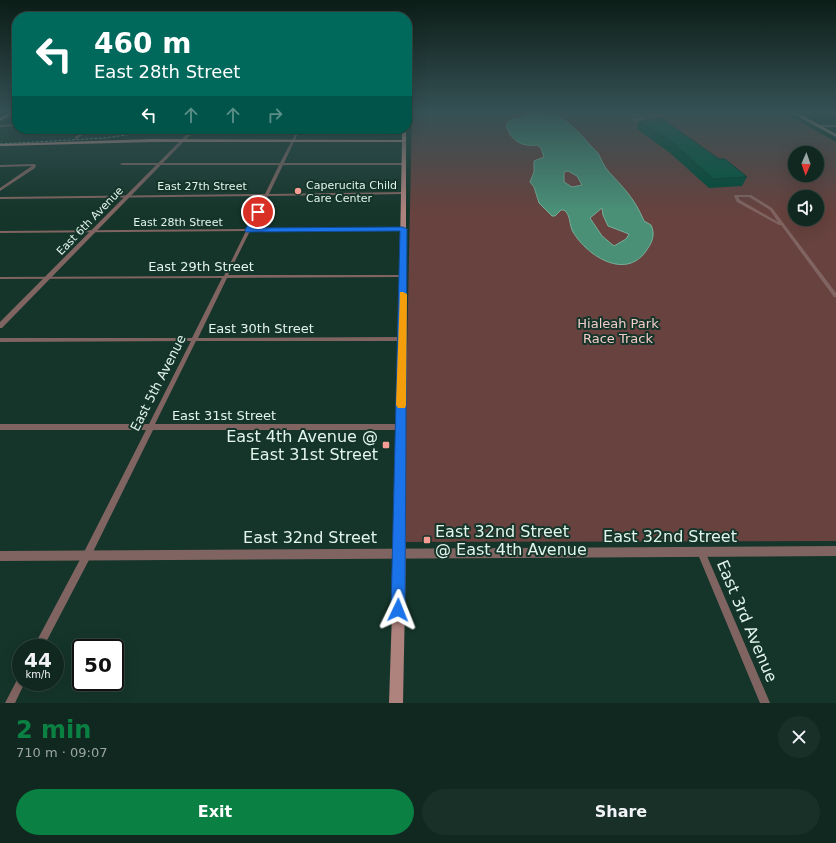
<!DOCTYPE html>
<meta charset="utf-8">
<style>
:root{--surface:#102820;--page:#193029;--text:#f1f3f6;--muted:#9ca6a5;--line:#30443e;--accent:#0b8043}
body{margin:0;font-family:"DejaVu Sans",sans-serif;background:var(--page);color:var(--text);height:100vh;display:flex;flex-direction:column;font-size:15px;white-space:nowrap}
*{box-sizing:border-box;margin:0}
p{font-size:13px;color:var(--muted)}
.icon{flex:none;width:22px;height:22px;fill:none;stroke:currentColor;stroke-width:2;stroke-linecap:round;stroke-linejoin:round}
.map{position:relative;height:703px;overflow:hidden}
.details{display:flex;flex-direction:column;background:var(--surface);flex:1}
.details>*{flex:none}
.top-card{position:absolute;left:12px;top:12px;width:400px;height:122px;border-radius:16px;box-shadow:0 4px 16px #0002,0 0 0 1px var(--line);background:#00695c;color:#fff;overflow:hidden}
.needle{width:26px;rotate:182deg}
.fabs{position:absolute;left:788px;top:146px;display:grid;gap:8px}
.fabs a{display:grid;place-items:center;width:36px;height:36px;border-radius:50%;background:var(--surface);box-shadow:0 4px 16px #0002,0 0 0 1px var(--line);font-size:20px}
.speed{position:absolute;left:12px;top:639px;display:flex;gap:8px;font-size:20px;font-weight:700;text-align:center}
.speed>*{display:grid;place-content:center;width:52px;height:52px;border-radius:50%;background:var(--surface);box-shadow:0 4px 16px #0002,0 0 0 1px var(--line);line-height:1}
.speed small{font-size:10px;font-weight:400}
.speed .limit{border:2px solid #111;border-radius:6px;background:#fff;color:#111}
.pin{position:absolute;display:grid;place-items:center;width:34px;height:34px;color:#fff;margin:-17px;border:2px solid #fff;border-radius:50%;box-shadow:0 1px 4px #0007}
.me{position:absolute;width:44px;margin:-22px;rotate:2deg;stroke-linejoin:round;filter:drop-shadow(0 0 3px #0008)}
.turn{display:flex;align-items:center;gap:14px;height:84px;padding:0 16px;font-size:18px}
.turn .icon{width:52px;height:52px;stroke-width:2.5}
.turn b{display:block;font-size:28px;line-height:34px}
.lanes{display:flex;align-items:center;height:38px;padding:0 16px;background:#0003;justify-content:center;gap:20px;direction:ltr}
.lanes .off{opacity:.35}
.round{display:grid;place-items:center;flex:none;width:42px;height:42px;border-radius:21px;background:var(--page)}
.overview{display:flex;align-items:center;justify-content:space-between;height:68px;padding:0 16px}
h1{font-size:24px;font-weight:700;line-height:30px;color:var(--accent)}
.cta{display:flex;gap:8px;margin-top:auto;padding:8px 16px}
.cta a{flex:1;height:46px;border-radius:24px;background:var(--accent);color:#fff;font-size:16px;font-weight:700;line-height:46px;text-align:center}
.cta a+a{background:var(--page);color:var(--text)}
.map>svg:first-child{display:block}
</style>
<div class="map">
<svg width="836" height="703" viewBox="0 0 836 703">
<rect width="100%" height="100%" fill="#15352a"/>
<path fill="#67423e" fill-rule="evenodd" d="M412,112H783L836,142V541L403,542ZM795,153H817V175H795ZM795,197H817V219H795Z"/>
<path fill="#4a9077" stroke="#78ae9a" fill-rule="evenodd" d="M545,112C566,117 578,131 591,146C593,149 598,152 599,155C602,161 604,166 608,171C624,188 635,199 644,221L651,225C655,233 653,241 648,248C628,282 588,257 573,232C569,225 571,215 564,210H561L555,216H552L539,203L534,187L530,182L534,172V161L544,157L541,148L537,145C522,147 511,141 506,125L511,120L526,117L527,113ZM568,171L577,176L582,185L572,187L564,182V172ZM602,208L603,215L608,226L629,234L626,239L614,246L602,236L590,218Z"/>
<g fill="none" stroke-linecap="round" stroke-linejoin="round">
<path fill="#806461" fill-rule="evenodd" d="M630,112H634L645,120L644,121H634L631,117ZM633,114L641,119H636L633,117Z
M17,124V126L0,127V125Z
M816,125H836V127H815Z
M86,129H89L77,139H75V137Z
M298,129H300L284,163H404L406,164L404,165H283L269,194L404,192L406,193L404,194L268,196L251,229L403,228L405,229L403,230L250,231L228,275H403L405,276L403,277L227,278L198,338L402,337L405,339L402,341H196L155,424H401L403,425L404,427L403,429L401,430H153L90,558L43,648H33L84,552L146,430H0V424H149L191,341L0,342V338H192L222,278L0,279V277L224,276L246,231L0,233V231L247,229L264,196L0,199V197L265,194L279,165H122L120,164L122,163H280Z
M34,164L36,165L35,168L0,191V188L32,166L0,167V165Z
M735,195H751L772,208L836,293V297H834L781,225H779L737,202L734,196ZM738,197H749L770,210L778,222L740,200Z
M701,548L704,549L770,703H760L697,552L698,549Z
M21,676V682H25L15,703H5L18,678Z"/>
<path fill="#806461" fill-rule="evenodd" d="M192,129H196L2,328H0V322Z
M836,546V556L0,561V551Z"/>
<path fill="#ae827d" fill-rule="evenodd" d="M796,112L836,134V137L790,112Z
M404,140L406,141V553L403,703H389L394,553L402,141Z"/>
<path fill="#d19993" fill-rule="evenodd" d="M11,112H17L0,121V118Z
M402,129H406V141L404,142H152L0,146V144L152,139L402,140Z"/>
<path stroke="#8ca49b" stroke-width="1" stroke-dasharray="3 1.5" stroke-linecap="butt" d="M0,144L105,138L168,129"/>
</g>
<path fill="#014a37" d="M639,121L719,159L747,177L742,186L709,188L669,152L637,129Z"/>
<path fill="#015640" stroke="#013c2d" d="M662,119L719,159H725L747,177L713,179L673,143L639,121Z"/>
<linearGradient id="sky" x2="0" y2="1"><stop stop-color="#0c1d17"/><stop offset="0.53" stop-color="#355155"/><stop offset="1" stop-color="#355155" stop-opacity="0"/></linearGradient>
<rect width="836" height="211" fill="url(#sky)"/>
<path fill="#1a73e8" stroke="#114b97" d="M256,210L261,212L253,228L403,227L407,229L405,610L403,615L398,617L393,615L391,610L400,231L246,232L245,230Z"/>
<path fill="#f59e0b" d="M400,292H403L407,294L406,405L405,408H398L396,405Z"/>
<g fill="#f59c94" stroke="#15352a" stroke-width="1.5">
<circle cx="298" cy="191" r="4"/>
<rect x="382" y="441" width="8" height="8" rx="2"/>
<rect x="423" y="536" width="8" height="8" rx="2"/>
</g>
<g text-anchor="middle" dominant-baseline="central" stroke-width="4" stroke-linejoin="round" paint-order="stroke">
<g font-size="11" fill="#e2f4ec" stroke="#15352a" text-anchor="start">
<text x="306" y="185">Caperucita Child<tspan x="306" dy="13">Care Center</tspan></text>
</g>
<g font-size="11" fill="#e2f4ec" stroke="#15352a">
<text x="202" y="186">East 27th Street</text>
<text transform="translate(90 221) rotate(-46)">East 6th Avenue</text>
<text x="178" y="222">East 28th Street</text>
</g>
<g font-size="13" fill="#e2f4ec" stroke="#15352a">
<text x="201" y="266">East 29th Street</text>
<text x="261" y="328">East 30th Street</text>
<text transform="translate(158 383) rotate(-63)">East 5th Avenue</text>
<text x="224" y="415">East 31st Street</text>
</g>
<g font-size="13" fill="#f3ccc8" stroke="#15352a">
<text x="618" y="323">Hialeah Park<tspan x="618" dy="15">Race Track</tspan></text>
</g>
<g font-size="16" fill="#e2f4ec" stroke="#15352a" text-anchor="end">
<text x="378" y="436">East 4th Avenue @<tspan x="378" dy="18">East 31st Street</tspan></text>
<text x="435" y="531" text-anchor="start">East 32nd Street<tspan x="435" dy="18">@ East 4th Avenue</tspan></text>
</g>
<g font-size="16" fill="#e2f4ec" stroke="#15352a">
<text x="670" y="536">East 32nd Street</text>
<text x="310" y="537">East 32nd Street</text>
<text transform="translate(747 621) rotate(67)">East 3rd Avenue</text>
</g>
</g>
</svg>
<div class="fabs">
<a><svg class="needle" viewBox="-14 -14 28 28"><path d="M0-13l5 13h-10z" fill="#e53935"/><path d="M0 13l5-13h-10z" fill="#9ca6a5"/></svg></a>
<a><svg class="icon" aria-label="sound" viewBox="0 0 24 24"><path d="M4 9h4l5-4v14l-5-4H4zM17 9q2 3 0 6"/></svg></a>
</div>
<div class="speed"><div>44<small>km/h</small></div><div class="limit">50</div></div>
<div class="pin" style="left:258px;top:212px;background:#d93025"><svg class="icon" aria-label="arrive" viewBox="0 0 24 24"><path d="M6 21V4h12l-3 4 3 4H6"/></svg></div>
<svg class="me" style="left:398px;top:610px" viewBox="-20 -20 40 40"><path d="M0-17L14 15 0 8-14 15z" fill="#1a73e8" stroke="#fff" stroke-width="4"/></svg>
<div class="top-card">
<div class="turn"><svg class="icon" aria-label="left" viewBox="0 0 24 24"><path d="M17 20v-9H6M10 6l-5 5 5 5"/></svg><div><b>460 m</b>East 28th Street</div></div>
<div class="lanes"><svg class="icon" aria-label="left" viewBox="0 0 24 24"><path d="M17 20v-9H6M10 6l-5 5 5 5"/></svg><svg class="icon off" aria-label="ahead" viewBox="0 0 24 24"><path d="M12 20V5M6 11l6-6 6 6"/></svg><svg class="icon off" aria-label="ahead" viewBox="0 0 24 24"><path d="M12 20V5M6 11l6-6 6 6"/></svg><svg class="icon off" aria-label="right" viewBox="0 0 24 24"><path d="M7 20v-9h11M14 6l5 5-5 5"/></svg></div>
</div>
</div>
<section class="details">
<div class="overview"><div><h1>2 min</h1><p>710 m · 09:07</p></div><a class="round"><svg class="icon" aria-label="close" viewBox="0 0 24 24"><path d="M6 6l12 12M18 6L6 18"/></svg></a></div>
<div class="cta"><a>Exit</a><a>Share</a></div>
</section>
